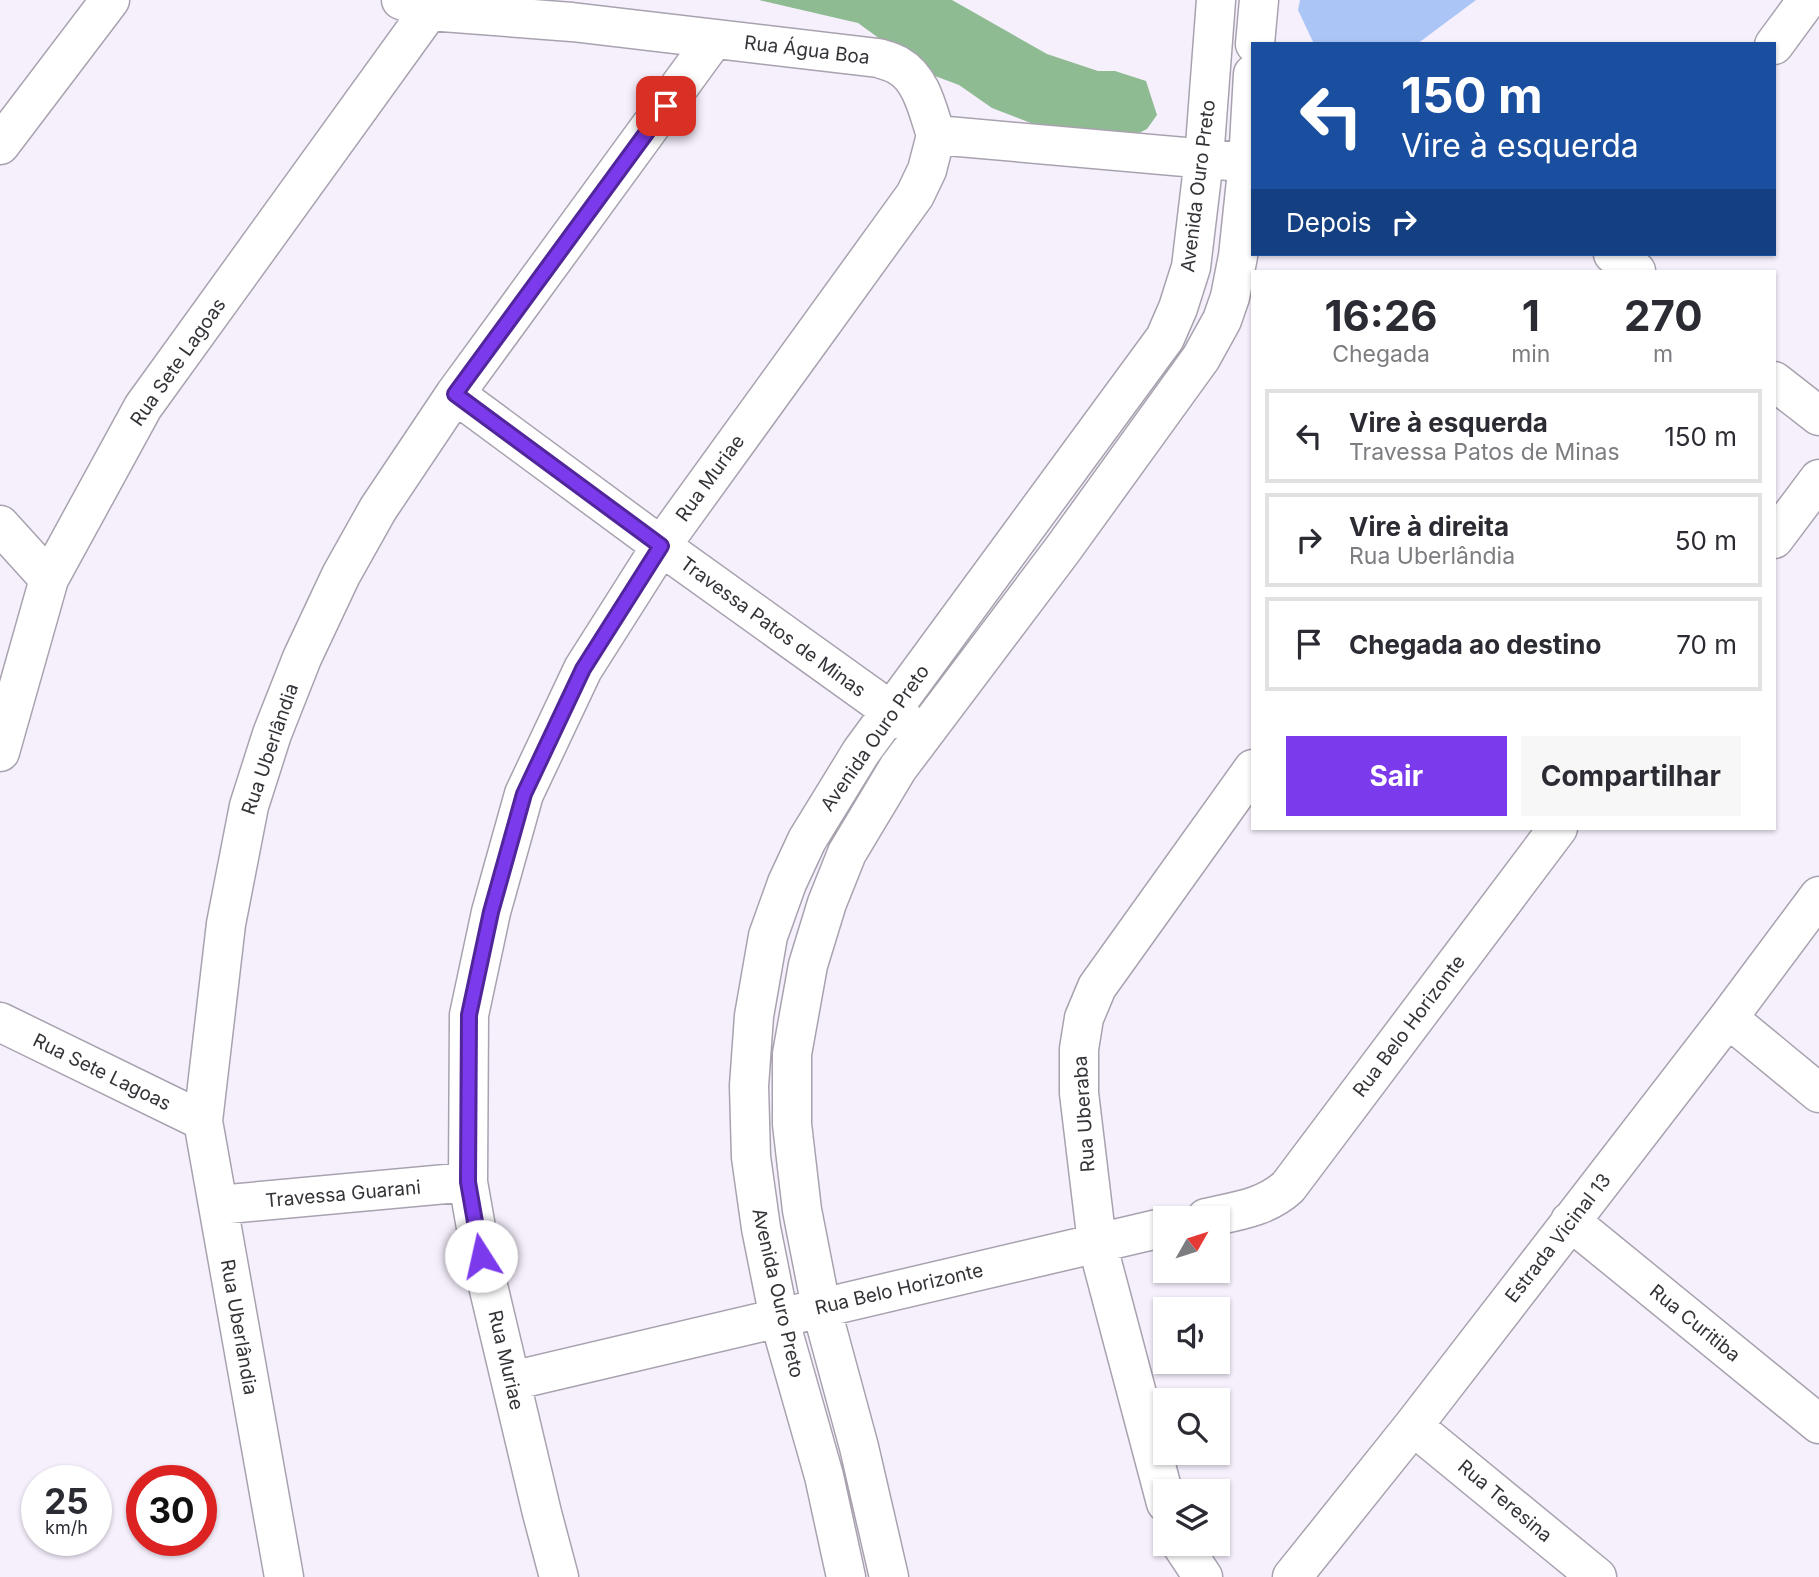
<!DOCTYPE html>
<html lang="pt">
<meta charset="utf-8">
<style>
:root{--surface:#fff;--page:#f7f7f7;--text:#2b2b33;--muted:#7c7c81;--line:#e1e1e2;--accent:#7c3aed}
body{margin:0;font-family:Inter,sans-serif;background:var(--page);color:var(--text);height:100vh;display:flex;flex-direction:column;font-size:26px;white-space:nowrap}
*{box-sizing:border-box;margin:0}
p{font-size:23px;color:var(--muted)}
.icon{flex:none;width:38px;height:38px;fill:none;stroke:currentColor;stroke-width:2;stroke-linecap:round;stroke-linejoin:round}
.map{position:relative;flex:1;overflow:hidden}
.details{position:absolute;left:1251px;top:270px;width:525px;height:560px;display:flex;flex-direction:column;background:var(--surface);border-radius:0px;box-shadow:0 2px 5px #0004}
.details>*{flex:none}
.hud{position:absolute;left:1251px;top:42px;width:525px;height:214px;border-radius:0px;box-shadow:0 2px 5px #0004;background:#1a4fa0;color:#fff;overflow:hidden}
.needle{width:46px;rotate:51deg}
.buttons{position:absolute;left:1153px;top:1206px;display:grid;gap:14px}
.buttons a{display:grid;place-items:center;width:77px;height:77px;border-radius:0px;background:var(--surface);box-shadow:0 2px 5px #0004;font-size:35px}
.speed{position:absolute;left:21px;top:1465px;display:flex;gap:14px;font-size:35px;font-weight:700;text-align:center}
.speed>*{display:grid;place-content:center;width:91px;height:91px;border-radius:50%;background:var(--surface);box-shadow:0 2px 5px #0004;line-height:1}
.speed small{font-size:18px;font-weight:400}
.speed .limit{border:10px solid #d22;background:#fff;color:#111}
.pin{position:absolute;display:grid;place-items:center;width:60px;height:60px;color:#fff;margin:-30px;border-radius:14px;box-shadow:0 4px 10px #0006}
.me{position:absolute;width:77px;margin:-38px;rotate:350deg;stroke-linejoin:round;filter:drop-shadow(0 0 5px #0008)}
.turn{display:flex;align-items:center;gap:24px;height:147px;padding:0 35px;font-size:32px}
.turn .icon{width:91px;height:91px;stroke-width:2.5}
.turn b{display:block;font-size:49px;line-height:60px}
.then{display:flex;align-items:center;height:66px;padding:0 35px;background:#0003;gap:14px;font-size:26px}
.eta{display:flex;justify-content:space-evenly;align-items:center;height:119px;text-align:center}
.eta b{font-size:42px;font-weight:700;line-height:49px}
.cta{display:flex;gap:14px;margin-top:auto;padding:14px 35px}
.cta a{flex:1;height:80px;border-radius:0px;background:var(--accent);color:#fff;font-size:28px;font-weight:700;line-height:80px;text-align:center}
.cta a+a{background:var(--page);color:var(--text)}
ul{padding:0;list-style:none}
li{display:flex;align-items:center;gap:21px;height:94px;margin:0 14px 10px;padding:0 21px;border:4px solid var(--line);border-radius:0px}
li div{flex:1}
li b{display:block;font-size:26px}
li em{font-style:normal}
.map>svg:first-child{display:block}
</style>
<div class="map">
<svg width="1819" height="1577" viewBox="0 0 1819 1577">
<rect width="100%" height="100%" fill="#f6f0fd"/>
<path fill="#8fbb92" d="M759,0H952L1047,54L1098,71H1115L1146,81L1157,115L1147,129L1131,137L1041,127L992,108L959,85L927,73L858,23Z"/>
<path fill="#abc6f6" d="M1300,0H1476L1417,44H1314L1298,10Z"/>
<g fill="none" stroke-linecap="round" stroke-linejoin="round">
<defs>
<path id="minor" d="M401,0L429,11L572,22L878,58C885,60 893,62 899,66C922,79 928,112 936,135
M1255,44L1259,0
M1774,45L1807,0
M936,135L1230,161
M0,145L110,0
M1613,254L1636,271
M1774,381L1819,416
M455,394L661,546L912,726
M0,525L49,579
M1774,539L1819,479
M0,752L49,579L143,407L429,11
M1728,1018L1819,1093
M0,1022L203,1121
M218,1205L468,1182
M1206,1218C1236,1211 1265,1208 1288,1187L1558,828
M1570,1221L1819,1424
M511,1381L1166,1227
M1413,1426L1597,1577
M1166,1503L1097,1243L1079,1093V1049L1084,1018L1097,987L1253,769
M1181,1544L1203,1577
M284,1577L203,1121L226,924L249,806L272,734L302,658L341,575L378,509L455,394L714,39
M559,1577L542,1513L481,1256L468,1182L469,1015L491,912L524,794L583,669L661,546L915,195L927,170L936,135
M846,1577L824,1476L779,1318L761,1228L751,1157L749,1086L754,1016L768,936L787,883L807,840L861,752L1165,338L1178,308L1191,267L1204,159L1216,0
M889,1577L859,1447L821,1307L802,1210L792,1124V1054L808,965L827,903L847,853L898,768L1063,549L1201,358L1222,320L1230,297L1238,256L1248,162L1253,74
M1292,1577L1413,1426L1728,1018L1819,896"/>
</defs>
<use href="#minor" stroke="#a8a2af" stroke-width="41"/>
<use href="#minor" stroke="#fff" stroke-width="38"/>
</g>
<g fill="none" stroke-linecap="round" stroke-linejoin="round">
<defs>
<path id="route" d="M481,1256L468,1182L469,1015L491,912L524,794L583,669L661,546L455,394L666,106"/>
</defs>
<use href="#route" stroke="#51269a" stroke-width="18"/>
<use href="#route" stroke="#7c3aed" stroke-width="12"/>
</g>
<g text-anchor="middle" dominant-baseline="central" stroke-width="5" stroke-linejoin="round" paint-order="stroke">
<g font-size="19" fill="#353338" stroke="#fff">
<text transform="translate(807 50) rotate(7)">Rua Água Boa</text>
<text transform="translate(1198 186) rotate(-83)">Avenida Ouro Preto</text>
<text transform="translate(178 362) rotate(-55)">Rua Sete Lagoas</text>
<text transform="translate(710 478) rotate(-54)">Rua Muriae</text>
<text transform="translate(773 627) rotate(36)">Travessa Patos de Minas</text>
<text transform="translate(875 738) rotate(-55)">Avenida Ouro Preto</text>
<text transform="translate(270 749) rotate(-71)">Rua Uberlândia</text>
<text transform="translate(1409 1026) rotate(-53)">Rua Belo Horizonte</text>
<text transform="translate(102 1072) rotate(26)">Rua Sete Lagoas</text>
<text transform="translate(1084 1114) rotate(-94)">Rua Uberaba</text>
<text transform="translate(343 1194) rotate(-5)">Travessa Guarani</text>
<text transform="translate(1558 1238) rotate(-52)">Estrada Vicinal 13</text>
<text transform="translate(899 1289) rotate(-13)">Rua Belo Horizonte</text>
<text transform="translate(778 1293) rotate(77)">Avenida Ouro Preto</text>
<text transform="translate(1695 1323) rotate(39)">Rua Curitiba</text>
<text transform="translate(239 1327) rotate(80)">Rua Uberlândia</text>
<text transform="translate(506 1360) rotate(77)">Rua Muriae</text>
<text transform="translate(1505 1501) rotate(40)">Rua Teresina</text>
</g>
</g>
</svg>
<div class="buttons">
<a><svg class="needle" viewBox="-14 -14 28 28"><path d="M0-13l5 13h-10z" fill="#e53935"/><path d="M0 13l5-13h-10z" fill="#7c7c81"/></svg></a>
<a><svg class="icon" aria-label="sound" viewBox="0 0 24 24"><path d="M4 9h4l5-4v14l-5-4H4zM17 9q2 3 0 6"/></svg></a>
<a><svg class="icon" aria-label="search" viewBox="0 0 24 24"><circle cx="10" cy="10" r="6"/><path d="M15 15l6 6"/></svg></a>
<a><svg class="icon" aria-label="layers" viewBox="0 0 24 24"><path d="M12 4l9 5-9 5-9-5zM3 14l9 5 9-5"/></svg></a>
</div>
<div class="speed"><div>25<small>km/h</small></div><div class="limit">30</div></div>
<div class="pin" style="left:666px;top:106px;background:#d93025"><svg class="icon" aria-label="arrive" viewBox="0 0 24 24"><path d="M6 21V4h12l-3 4 3 4H6"/></svg></div>
<svg class="me" style="left:481px;top:1256px" viewBox="-20 -20 40 40"><circle r="19" fill="#fff"/><path d="M0-13L10 11 0 6-10 11z" fill="#7c3aed"/></svg>
<div class="hud">
<div class="turn"><svg class="icon" aria-label="left" viewBox="0 0 24 24"><path d="M17 20v-9H6M10 6l-5 5 5 5"/></svg><div><b>150 m</b>Vire à esquerda</div></div>
<div class="then">Depois<svg class="icon" aria-label="right" viewBox="0 0 24 24"><path d="M7 20v-9h11M14 6l5 5-5 5"/></svg></div>
</div>
<section class="details">
<div class="eta">
<div><b>16:26</b><p>Chegada</p></div>
<div><b>1</b><p>min</p></div>
<div><b>270</b><p>m</p></div>
</div>
<ul>
<li><svg class="icon" aria-label="left" viewBox="0 0 24 24"><path d="M17 20v-9H6M10 6l-5 5 5 5"/></svg><div><b>Vire à esquerda</b><p>Travessa Patos de Minas</p></div><em>150 m</em></li>
<li><svg class="icon" aria-label="right" viewBox="0 0 24 24"><path d="M7 20v-9h11M14 6l5 5-5 5"/></svg><div><b>Vire à direita</b><p>Rua Uberlândia</p></div><em>50 m</em></li>
<li><svg class="icon" aria-label="arrive" viewBox="0 0 24 24"><path d="M6 21V4h12l-3 4 3 4H6"/></svg><div><b>Chegada ao destino</b></div><em>70 m</em></li>
</ul>
<div class="cta"><a>Sair</a><a>Compartilhar</a></div>
</section>
</div>
